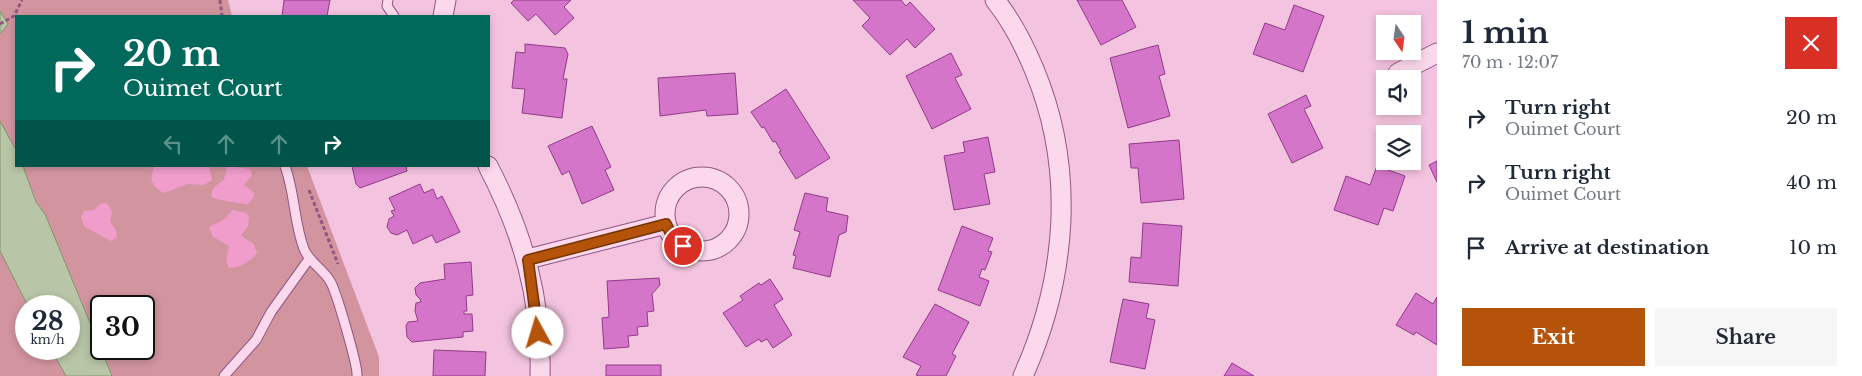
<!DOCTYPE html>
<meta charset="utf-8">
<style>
:root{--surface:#fff;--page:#f6f6f7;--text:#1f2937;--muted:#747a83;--accent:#b45309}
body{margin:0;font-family:"Libre Baskerville",serif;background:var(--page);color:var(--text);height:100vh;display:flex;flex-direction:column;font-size:19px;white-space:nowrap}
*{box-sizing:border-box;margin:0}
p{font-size:16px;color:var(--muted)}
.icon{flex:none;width:28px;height:28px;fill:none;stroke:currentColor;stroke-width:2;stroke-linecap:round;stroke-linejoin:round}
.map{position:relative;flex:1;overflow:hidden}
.side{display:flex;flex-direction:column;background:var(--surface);width:425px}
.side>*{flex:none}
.banner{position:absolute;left:15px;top:15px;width:475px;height:152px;border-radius:0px;box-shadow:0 2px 8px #0003;background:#00695c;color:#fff;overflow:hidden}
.needle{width:32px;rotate:167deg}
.controls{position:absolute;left:1376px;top:15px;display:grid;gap:10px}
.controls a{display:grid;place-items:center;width:45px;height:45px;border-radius:0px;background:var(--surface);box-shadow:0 2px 8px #0003;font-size:25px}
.speed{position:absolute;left:15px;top:295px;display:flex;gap:10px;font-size:25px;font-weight:700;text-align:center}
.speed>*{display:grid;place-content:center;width:65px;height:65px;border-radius:50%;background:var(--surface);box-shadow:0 2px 8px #0003;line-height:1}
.speed small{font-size:12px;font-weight:400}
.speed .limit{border:2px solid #111;border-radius:8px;background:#fff;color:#111}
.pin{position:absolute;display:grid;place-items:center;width:42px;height:42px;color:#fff;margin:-21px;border:2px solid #fff;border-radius:50%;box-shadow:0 1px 5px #0007}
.me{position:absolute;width:55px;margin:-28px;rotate:354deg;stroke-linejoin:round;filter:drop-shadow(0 0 4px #0008)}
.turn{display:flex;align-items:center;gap:18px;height:105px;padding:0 25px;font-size:22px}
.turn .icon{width:65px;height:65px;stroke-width:2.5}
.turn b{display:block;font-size:35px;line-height:42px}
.lanes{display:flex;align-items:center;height:48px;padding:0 25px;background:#0003;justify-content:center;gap:25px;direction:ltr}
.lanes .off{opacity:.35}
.round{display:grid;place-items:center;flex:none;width:52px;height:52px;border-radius:0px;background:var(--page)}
.summary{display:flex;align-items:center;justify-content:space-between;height:85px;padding:0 25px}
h1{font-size:30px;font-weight:700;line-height:38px}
.primary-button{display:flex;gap:10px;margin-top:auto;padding:10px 25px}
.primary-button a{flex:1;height:58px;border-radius:0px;background:var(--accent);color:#fff;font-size:20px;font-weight:700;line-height:58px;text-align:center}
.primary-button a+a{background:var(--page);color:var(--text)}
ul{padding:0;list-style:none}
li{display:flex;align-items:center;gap:15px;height:65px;padding:0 25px}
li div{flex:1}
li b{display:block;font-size:19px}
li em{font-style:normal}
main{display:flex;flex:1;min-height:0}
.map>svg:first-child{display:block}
</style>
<main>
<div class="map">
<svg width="1437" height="376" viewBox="0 0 1437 376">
<rect width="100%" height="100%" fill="#f3c3df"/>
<path fill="#d295a0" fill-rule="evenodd" d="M0,0H228L232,16H16V166H307L379,357V376H0ZM26,306H69V349H26ZM101,306H144V349H101Z"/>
<path fill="#f19dcc" d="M155,166H209L212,180L204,185L187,184L164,193C152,188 148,177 155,166Z
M227,166L250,169L252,175L244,185L253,192L254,196L248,204C242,204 216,200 212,197C210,188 218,184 224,180Z
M107,203L112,212L110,222L116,230L117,237L111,241L85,227L81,218L84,211L94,210L100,204Z
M234,210L246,213L249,217L248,226L241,236L254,244L257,253C251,261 238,270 228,267L226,259L229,246L213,237L209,228C214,222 219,224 224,219C229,216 228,212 234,210Z"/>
<path fill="#b8c5a6" stroke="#82956b" d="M0,11L8,24L0,34Z
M0,121L16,150V166H23L36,202L45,214L112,376H66L51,349H69V306H28L0,251Z"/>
<path fill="#d575c9" stroke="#913a88" d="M284,0H330L327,16H282Z
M514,0H571L564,7L574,18L555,35L536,14L528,21L511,3Z
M853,0H901L906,6L910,2L935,29L915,48L907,39L890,55L862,26L870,18Z
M1077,0H1122L1136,27L1101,45Z
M1294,5L1324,16L1303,72L1253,54L1265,23L1285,30Z
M525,44L565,48L568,54L563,79H567L562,118L522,113L525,89L512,88L516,52L525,53Z
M1158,45L1165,74L1159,76L1170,116L1128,128L1110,58Z
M951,53L962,75L955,78L971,109L932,129L906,76Z
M735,73L738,114L707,116L706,110L660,116L658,78Z
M786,89L830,158L796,179L779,152L781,151L775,141L773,142L764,127L762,128L751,112Z
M1306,95L1311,106L1304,109L1323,148L1292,163L1268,114Z
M592,126L611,167L605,170L614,190L582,204L569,171L562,175L548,146Z
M988,137L995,172L984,174L990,204L954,210L944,156L965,152L963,142Z
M1179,140L1184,199L1141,203L1138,168H1131L1129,144Z
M1437,161V182L1429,165Z
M352,166H406L407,171L360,188L356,184Z
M1377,166L1405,176L1393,211L1384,208L1378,225L1334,210L1346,176L1370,185Z
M420,184L424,193L433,189L437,199L442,196L460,232L436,243L432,235L413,244L407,230L397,235L391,233L387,227L389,219L394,216L391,211L395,210L389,198Z
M805,193L828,198L826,211L848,216L846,232L839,235L830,277L793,268L796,256L793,255L800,232L794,230Z
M1143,223L1182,226L1178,286L1129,282L1131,257L1141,258Z
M962,226L993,238L988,251L992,252L985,270L982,269L979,277L989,281L980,306L938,290Z
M471,262L473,295L466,296L467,311H464V314H472L473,331L463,332V337L412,342L407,337L406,326L408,322L418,321L415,311L416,303L421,302L420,299L416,295L415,288L420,283L445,279L444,264Z
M659,278L660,285L652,294L654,311L647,312L648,326L637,327L638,335L628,336L629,347L604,349L602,318L609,317L607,281Z
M770,279L783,299L774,305L792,335L773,348L767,339L761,342L759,339L746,347L723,313L743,300L740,296L759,283L761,285Z
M1416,293L1433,304L1437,297V345L1416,332L1414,335L1396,325Z
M1123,299L1149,304L1146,318L1155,320L1145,369L1110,362Z
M935,304L969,322L952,354L956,356L946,376H919L916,375L921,366L903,357Z
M434,350L486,352L485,376H433Z
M1232,363L1254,376H1224Z
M606,365H661V376H606Z"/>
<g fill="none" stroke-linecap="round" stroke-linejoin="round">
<defs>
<path id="lane" d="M388,0L387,6L394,16
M285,166C295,193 294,223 304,249C309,262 323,269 330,281C336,290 358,366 357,376
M224,376L256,340L271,312L309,259"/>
<path id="street" d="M995,0C1011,20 1024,45 1034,69C1076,169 1067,278 1023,376
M443,16L446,0
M1398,73L1437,53
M488,166C523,233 542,299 540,376
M665 214a37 37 0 1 1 74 0a37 37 0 1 1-74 0Z
M528,259L666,224"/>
</defs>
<use href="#lane" stroke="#8f5782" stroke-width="11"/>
<use href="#street" stroke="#8f5782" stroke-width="21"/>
<path stroke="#8f5782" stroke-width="3" stroke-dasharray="4 2.5" stroke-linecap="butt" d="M220,0L222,16
M0,24L14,16L22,0
M309,190L338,264"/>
<use href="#lane" stroke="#fcd8ed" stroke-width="9"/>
<use href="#street" stroke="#fcd8ed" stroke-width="19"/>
</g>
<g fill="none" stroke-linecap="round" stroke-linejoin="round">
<defs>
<path id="route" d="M538,333L528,260L666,224L672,236L683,246"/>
</defs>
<use href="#route" stroke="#753606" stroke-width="12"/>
<use href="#route" stroke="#b45309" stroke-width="9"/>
</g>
</svg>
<div class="controls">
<a><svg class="needle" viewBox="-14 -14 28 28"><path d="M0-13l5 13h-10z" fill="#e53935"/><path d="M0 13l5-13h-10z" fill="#747a83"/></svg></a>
<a><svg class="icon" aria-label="sound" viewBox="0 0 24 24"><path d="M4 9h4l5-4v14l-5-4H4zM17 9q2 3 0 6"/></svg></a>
<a><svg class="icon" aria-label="layers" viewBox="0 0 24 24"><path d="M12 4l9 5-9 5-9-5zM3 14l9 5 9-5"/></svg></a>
</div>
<div class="speed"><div>28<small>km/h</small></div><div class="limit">30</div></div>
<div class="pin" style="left:683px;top:246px;background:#d93025"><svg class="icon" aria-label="arrive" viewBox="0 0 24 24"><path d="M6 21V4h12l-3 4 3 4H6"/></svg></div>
<svg class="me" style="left:538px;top:333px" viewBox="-20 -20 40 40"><circle r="19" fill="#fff"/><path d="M0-13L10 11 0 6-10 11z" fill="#b45309"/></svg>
<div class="banner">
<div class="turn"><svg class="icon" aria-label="right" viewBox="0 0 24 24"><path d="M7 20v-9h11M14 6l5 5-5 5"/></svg><div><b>20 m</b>Ouimet Court</div></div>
<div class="lanes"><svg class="icon off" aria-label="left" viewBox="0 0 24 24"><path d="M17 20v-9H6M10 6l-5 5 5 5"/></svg><svg class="icon off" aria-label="ahead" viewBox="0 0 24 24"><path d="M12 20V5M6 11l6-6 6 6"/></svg><svg class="icon off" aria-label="ahead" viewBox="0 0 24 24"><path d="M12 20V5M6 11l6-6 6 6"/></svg><svg class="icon" aria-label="right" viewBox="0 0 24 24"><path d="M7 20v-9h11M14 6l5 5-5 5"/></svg></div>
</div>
</div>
<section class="side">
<div class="summary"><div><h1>1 min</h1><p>70 m · 12:07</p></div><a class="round" style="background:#d93025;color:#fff"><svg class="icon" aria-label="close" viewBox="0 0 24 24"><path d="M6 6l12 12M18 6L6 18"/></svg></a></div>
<ul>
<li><svg class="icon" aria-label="right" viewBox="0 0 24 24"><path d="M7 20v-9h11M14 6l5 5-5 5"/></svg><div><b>Turn right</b><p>Ouimet Court</p></div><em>20 m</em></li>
<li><svg class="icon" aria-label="right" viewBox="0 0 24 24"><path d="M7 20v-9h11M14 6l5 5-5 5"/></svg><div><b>Turn right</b><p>Ouimet Court</p></div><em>40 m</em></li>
<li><svg class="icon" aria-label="arrive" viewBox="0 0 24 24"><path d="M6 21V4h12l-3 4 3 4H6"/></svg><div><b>Arrive at destination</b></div><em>10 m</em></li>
</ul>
<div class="primary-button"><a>Exit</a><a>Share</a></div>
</section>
</main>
